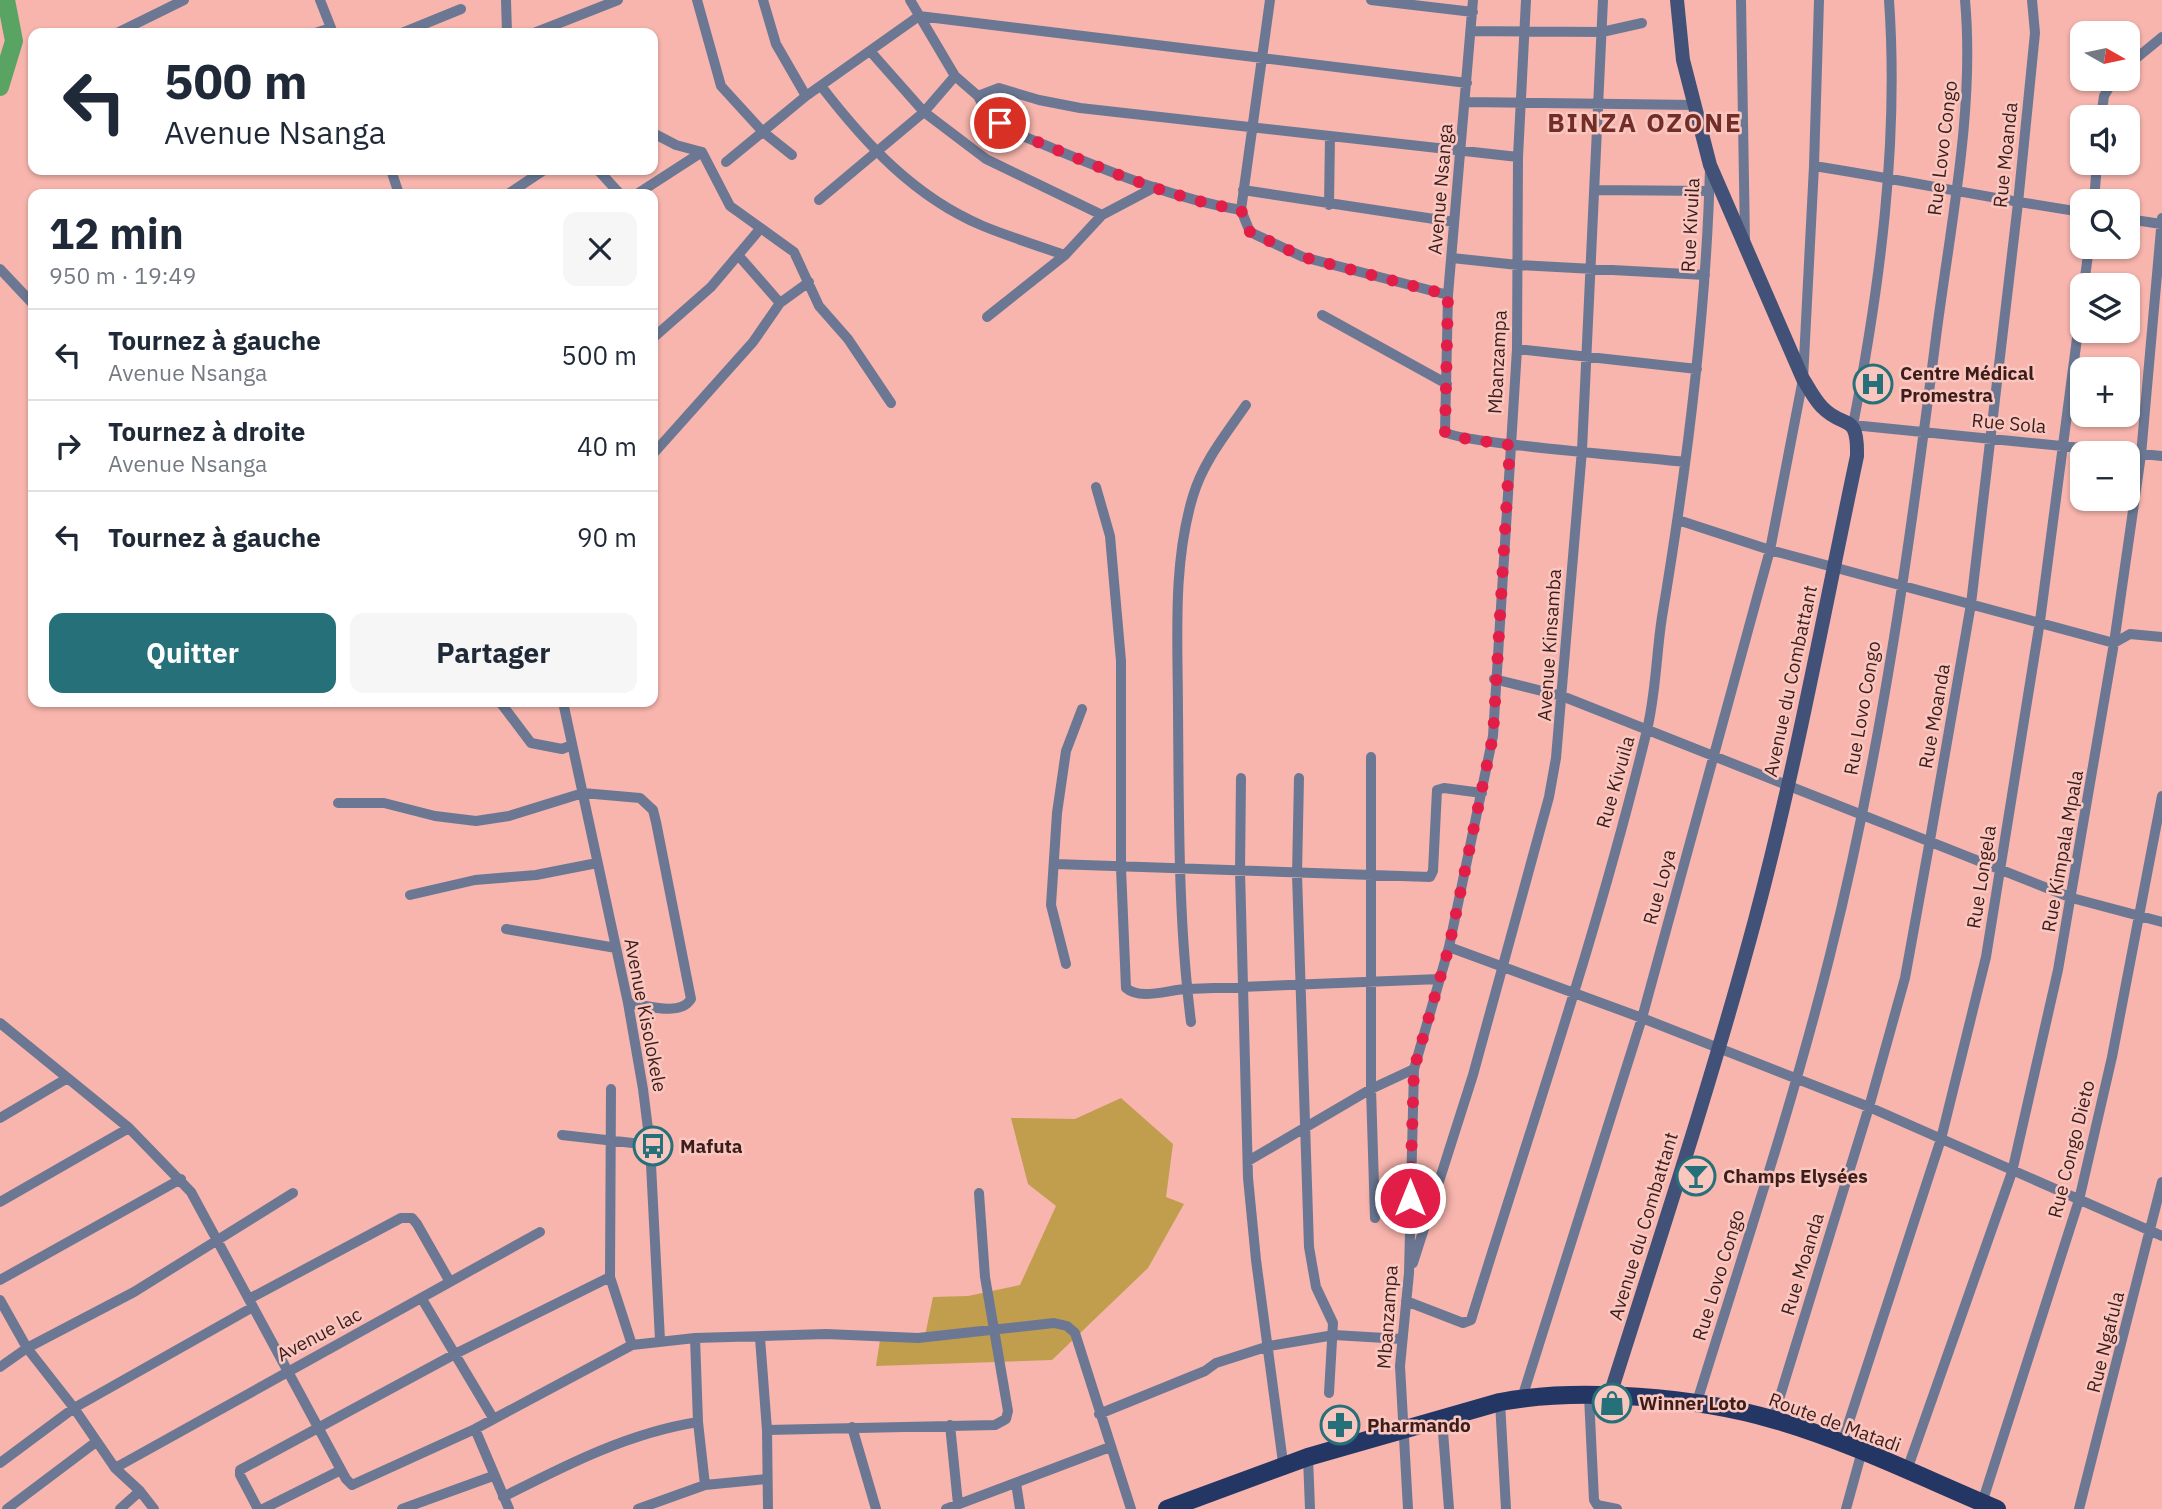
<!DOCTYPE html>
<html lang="fr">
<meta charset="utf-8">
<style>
:root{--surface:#fff;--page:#f6f6f7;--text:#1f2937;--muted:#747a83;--line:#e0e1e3;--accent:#267079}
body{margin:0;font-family:"IBM Plex Sans",sans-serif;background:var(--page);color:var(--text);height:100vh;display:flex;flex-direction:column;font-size:26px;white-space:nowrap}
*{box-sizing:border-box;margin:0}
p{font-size:23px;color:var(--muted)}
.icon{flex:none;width:38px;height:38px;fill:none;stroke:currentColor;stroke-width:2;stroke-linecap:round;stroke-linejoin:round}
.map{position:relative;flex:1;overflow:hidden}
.details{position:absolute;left:28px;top:189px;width:630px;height:518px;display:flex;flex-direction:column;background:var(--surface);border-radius:14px;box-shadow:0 2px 5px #0004}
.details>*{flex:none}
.guide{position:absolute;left:28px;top:28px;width:630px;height:147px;border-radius:14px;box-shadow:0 2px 5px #0004;background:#fff;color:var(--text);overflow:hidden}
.needle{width:46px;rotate:99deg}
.tools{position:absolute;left:2070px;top:21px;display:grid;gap:14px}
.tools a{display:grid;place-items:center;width:70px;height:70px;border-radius:14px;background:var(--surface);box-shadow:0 2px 5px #0004;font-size:35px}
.pin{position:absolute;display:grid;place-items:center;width:60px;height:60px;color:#fff;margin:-30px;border:4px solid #fff;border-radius:50%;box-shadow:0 2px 7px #0007}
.me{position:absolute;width:77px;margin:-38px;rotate:0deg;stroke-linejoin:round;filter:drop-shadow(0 0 5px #0008)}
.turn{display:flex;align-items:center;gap:24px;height:147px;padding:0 21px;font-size:32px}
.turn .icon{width:91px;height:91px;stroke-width:2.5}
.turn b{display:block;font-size:49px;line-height:60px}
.round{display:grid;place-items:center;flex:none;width:74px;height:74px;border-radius:14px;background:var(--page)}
.headline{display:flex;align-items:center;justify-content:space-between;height:119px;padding:0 21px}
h1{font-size:42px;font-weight:800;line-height:52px}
.button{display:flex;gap:14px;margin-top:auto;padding:14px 21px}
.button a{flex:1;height:80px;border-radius:14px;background:var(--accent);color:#fff;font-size:28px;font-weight:800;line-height:80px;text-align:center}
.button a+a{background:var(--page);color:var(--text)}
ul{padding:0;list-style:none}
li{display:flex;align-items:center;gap:21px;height:91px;padding:0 21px;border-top:2px solid var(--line)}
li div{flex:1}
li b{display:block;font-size:26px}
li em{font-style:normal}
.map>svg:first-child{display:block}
</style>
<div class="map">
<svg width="2162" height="1509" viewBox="0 0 2162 1509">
<rect width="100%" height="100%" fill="#f7b5ad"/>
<path fill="#c09e4d" d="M1121,1098L1173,1144L1166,1197L1184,1204L1148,1268L1052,1360L876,1366L880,1340L924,1341L933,1297L968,1296L1020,1285L1056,1206L1028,1184L1011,1118L1075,1119Z"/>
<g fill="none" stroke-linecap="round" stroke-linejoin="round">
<path stroke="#59a462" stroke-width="18" d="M0,87L14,41L6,0"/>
<path stroke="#6c7893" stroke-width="10" d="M320,0L333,33
M506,0L507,33
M697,0L721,86L763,132L792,155
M763,0L776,44L806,96
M910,0L955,76L978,96L989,116L1015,133C1088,162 1163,197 1241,210
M1270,0L1241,210L1250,232L1303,257L1448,295
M1371,0L1473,12
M1473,0L1448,295L1445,432C1458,443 1652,458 1685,462
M1741,0L1745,241
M1889,0C1899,142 1880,286 1853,425L2162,456
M1471,31L1602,32L1642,23
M117,33L184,0
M315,33L331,28
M402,33L461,9
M534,33L618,0
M870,51L924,112L986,159L1102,215
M2128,65L2162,37
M821,86C865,143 914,197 983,226C1010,237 1038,246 1065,255
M978,96L999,88L1039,100L1080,108L1518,157
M1466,102L1695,105
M2101,117L2104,96L2114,79
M653,133L676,145L702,152L730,206L794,252L819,306L848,339L891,403
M726,162L806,96L919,16L1467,83
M1814,166C1904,180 1993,199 2082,212
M391,170L399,194
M598,170L620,194
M1243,190L1454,222
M1595,190L1709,191
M204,194H205
M508,194L544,170
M637,194L702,152
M819,200L924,112L955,76
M2094,201L2097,163
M1329,205L1330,136
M2128,219L2161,224
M738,255L780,303
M1452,258L1518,265L1705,275
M0,269L33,304
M2084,285L2089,247
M1322,315L1447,384
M987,317L1065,255L1102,215L1155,187
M653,338L711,287L760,229
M1517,349L1697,369
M653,454L753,342L780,303L809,282
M1096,487L1110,536L1121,661V868L1126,988C1141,1001 1170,989 1188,989C1272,985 1356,983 1440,979
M1678,520L1770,550L2114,643L2130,634L2162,637
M1494,679L1562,696L2072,898L2162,922
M500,702L531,743L562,749L572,745
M563,702L628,1003L643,1089L650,1145L660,1340
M1371,757V1089L1375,1218
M1241,778L1240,871L1248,1178L1256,1260L1284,1470
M1299,778L1297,874L1309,1247L1316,1287L1333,1323L1329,1393
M338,803H384L435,816L476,821L509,816L583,793L640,798L653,810L656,822L691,999C680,1017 646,1005 628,1003
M1055,864L1430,877L1433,871L1437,790L1444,788L1482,793
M410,895L475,880L536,875L597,863
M506,929L616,948
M1449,947L1642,1018L1869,1107L2162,1236
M1066,964L1051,905L1057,813L1066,751L1082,709
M1191,1022C1178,920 1179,816 1178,713C1178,642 1172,565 1193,496C1203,462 1226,434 1246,405
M0,1023L129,1128L191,1192L346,1479L352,1485L475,1429L632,1345L695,1338L826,1334L918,1338L1054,1323L1067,1326L1075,1333L1131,1509
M611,1089L610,1277L632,1345
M0,1118L66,1079
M562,1135L650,1145
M1248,1161L1371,1089L1414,1069
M0,1202L129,1128
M1413,1263L1473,1075L1549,797L1556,758L1582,450L1603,0
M0,1280L181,1179
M249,1299L401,1218H412L417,1224L450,1282
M422,1299L493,1418
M0,1300L27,1348L74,1408L115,1468L140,1491L154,1509
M1406,1301L1463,1323L1471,1320C1531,1126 1598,932 1646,734C1656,696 1656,655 1662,617C1687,468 1706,319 1710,168
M695,1338L698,1422L705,1485
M760,1338L767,1430L768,1509
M0,1367L27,1348L134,1292L293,1193
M1589,1396L1594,1500L1597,1505L1617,1509
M1522,1398L1642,1018L1770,550L1803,379L1814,166L1819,0
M1500,1402L1506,1509
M1696,1405C1742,1256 1792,1107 1830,955C1881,753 1910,544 1936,337C1950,227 1975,110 1965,0
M1099,1414L1205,1371L1216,1363L1269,1346L1334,1335L1402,1339
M1442,1419L1449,1509
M1773,1419L1869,1107L1905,978L1930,840L1971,604L2018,203L2035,33L2032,0
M950,1425L958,1504
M852,1427L876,1509
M475,1429L509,1509
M767,1430L995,1425L1006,1419L1008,1411L985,1277L979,1193
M1842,1443L1941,1139L1986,957L2040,621L2082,300
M1308,1457L1310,1509
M0,1463L74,1408L253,1307
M115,1468L540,1232
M1907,1470L2012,1172L2058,970L2114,643L2141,455L2162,218
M1016,1483L1020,1509
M503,1497C566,1465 628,1433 698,1422
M1982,1503L2079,1200L2112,1057L2162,796
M7,1509L96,1442
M120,1509L140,1491
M258,1509L240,1475V1470L455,1354L610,1277
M263,1509L341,1470
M402,1509L493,1476
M638,1509L705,1485L766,1479
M946,1509L1110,1447
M1408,1509L1400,1366L1409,1273L1414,1069L1449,947L1493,736L1517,349L1518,157L1526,0
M1846,1509L1862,1451
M2079,1509L2162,1182"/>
<path stroke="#425178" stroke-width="14" d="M1610,1395C1660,1237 1712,1080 1755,920C1796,767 1824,611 1857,456C1858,411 1844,430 1822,407C1814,399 1809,388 1803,379L1710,165L1683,60L1677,0"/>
<path stroke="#243664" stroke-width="18" d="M1167,1509L1308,1457L1500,1402C1580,1387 1697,1397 1775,1420C1851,1442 1923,1478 1997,1509"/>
</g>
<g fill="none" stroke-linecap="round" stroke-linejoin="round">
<path stroke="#e11d48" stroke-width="12" stroke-dasharray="0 21.6" d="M1000,123L1015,133C1088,162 1163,197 1241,210L1250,232L1303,257L1448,295L1445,432L1454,437L1510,445L1493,736L1449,947L1414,1069L1410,1198"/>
</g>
<defs>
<symbol id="hospital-ring" viewBox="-11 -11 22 22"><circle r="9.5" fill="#fac7c0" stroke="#267079" stroke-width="1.5"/><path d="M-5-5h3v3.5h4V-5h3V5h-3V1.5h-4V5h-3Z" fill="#267079"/></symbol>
<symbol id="bus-ring" viewBox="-11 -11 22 22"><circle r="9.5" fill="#fac7c0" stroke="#267079" stroke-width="1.5"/><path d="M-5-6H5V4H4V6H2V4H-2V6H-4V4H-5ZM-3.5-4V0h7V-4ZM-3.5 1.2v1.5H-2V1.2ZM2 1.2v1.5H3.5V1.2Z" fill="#267079"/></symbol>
<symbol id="bar-ring" viewBox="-11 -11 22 22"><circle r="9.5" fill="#fac7c0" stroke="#267079" stroke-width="1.5"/><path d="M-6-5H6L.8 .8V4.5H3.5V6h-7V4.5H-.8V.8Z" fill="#267079"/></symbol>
<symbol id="shop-ring" viewBox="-11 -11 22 22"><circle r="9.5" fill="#fac7c0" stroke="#267079" stroke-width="1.5"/><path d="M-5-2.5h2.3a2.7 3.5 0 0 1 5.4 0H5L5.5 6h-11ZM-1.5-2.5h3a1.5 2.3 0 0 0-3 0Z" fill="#267079"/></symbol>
<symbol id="pharmacy-ring" viewBox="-11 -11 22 22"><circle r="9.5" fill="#fac7c0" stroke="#267079" stroke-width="1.5"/><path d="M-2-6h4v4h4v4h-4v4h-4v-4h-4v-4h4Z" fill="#267079"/></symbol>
</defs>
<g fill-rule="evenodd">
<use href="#hospital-ring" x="1851" y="362" width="44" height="44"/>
<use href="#bus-ring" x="631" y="1124" width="44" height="44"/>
<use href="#bar-ring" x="1674" y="1154" width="44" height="44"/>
<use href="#shop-ring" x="1590" y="1381" width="44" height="44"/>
<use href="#pharmacy-ring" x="1318" y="1403" width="44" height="44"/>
</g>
<g text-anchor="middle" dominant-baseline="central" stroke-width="5" stroke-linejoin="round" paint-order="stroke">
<g font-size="19" fill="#3c1d1a" stroke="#fac7c0">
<text transform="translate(1942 148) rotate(-83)">Rue Lovo Congo</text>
<text transform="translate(2005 155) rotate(-84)">Rue Moanda</text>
<text transform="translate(1440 189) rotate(-85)">Avenue Nsanga</text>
<text transform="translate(1690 225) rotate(-87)">Rue Kivuila</text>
<text transform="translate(1497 362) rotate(-87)">Mbanzampa</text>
<text transform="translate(2009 423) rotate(5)">Rue Sola</text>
<text transform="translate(1549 645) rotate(-86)">Avenue Kinsamba</text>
<text transform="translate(1790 681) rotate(-78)">Avenue du Combattant</text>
<text transform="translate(1862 708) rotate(-80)">Rue Lovo Congo</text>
<text transform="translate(1934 716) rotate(-80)">Rue Moanda</text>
<text transform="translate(1615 782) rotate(-74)">Rue Kivuila</text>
<text transform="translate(2062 851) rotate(-80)">Rue Kimpala Mpala</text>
<text transform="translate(1981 877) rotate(-81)">Rue Longela</text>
<text transform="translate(1659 887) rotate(-75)">Rue Loya</text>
<text transform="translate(646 1015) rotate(79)">Avenue Kisolokele</text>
<text transform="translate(2071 1149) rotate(-76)">Rue Congo Dieto</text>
<text transform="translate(1643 1226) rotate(-73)">Avenue du Combattant</text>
<text transform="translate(1802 1264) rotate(-73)">Rue Moanda</text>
<text transform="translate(1718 1275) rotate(-73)">Rue Lovo Congo</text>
<text transform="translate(1387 1317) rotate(-86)">Mbanzampa</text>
<text transform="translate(319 1334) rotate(-28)">Avenue lac</text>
<text transform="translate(2105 1342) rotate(-76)">Rue Ngafula</text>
<text transform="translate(1835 1422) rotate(20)">Route de Matadi</text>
</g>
<g font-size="19" font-weight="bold" fill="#3c1d1a" stroke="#fac7c0" text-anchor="start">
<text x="1900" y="373">Centre Médical<tspan x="1900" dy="22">Promestra</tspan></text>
<text x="680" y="1146">Mafuta</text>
<text x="1723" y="1176">Champs Elysées</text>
<text x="1639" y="1403">Winner Loto</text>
<text x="1367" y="1425">Pharmando</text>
</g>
<g font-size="26" font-weight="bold" letter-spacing="2" fill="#722d28" stroke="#fac7c0">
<text x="1645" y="122">BINZA OZONE</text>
</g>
</g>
</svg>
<div class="tools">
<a><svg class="needle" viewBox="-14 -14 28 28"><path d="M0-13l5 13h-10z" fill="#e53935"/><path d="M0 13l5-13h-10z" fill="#747a83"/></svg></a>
<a><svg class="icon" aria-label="sound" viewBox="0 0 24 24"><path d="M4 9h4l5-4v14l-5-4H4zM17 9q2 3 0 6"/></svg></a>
<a><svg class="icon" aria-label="search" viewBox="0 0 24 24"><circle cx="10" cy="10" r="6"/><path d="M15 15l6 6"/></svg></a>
<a><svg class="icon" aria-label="layers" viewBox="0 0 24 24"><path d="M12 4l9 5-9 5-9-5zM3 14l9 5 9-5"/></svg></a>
<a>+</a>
<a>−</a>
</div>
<div class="pin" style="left:1000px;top:123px;background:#d93025"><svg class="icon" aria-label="arrive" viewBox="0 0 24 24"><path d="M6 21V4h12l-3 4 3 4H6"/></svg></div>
<svg class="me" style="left:1410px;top:1198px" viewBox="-20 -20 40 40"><circle r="17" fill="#e11d48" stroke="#fff" stroke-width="3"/><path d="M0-11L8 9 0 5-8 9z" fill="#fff"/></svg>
<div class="guide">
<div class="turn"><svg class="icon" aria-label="left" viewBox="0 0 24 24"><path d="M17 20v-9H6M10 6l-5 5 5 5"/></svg><div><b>500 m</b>Avenue Nsanga</div></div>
</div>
<section class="details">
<div class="headline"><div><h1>12 min</h1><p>950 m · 19:49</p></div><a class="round"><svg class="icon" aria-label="close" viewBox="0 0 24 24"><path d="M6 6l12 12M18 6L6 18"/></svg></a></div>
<ul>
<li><svg class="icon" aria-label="left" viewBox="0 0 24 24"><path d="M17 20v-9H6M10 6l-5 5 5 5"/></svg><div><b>Tournez à gauche</b><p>Avenue Nsanga</p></div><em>500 m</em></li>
<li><svg class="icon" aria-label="right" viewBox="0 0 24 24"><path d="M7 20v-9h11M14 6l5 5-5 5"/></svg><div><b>Tournez à droite</b><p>Avenue Nsanga</p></div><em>40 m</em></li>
<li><svg class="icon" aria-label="left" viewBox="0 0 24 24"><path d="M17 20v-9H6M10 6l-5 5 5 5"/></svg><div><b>Tournez à gauche</b></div><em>90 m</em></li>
</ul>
<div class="button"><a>Quitter</a><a>Partager</a></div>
</section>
</div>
